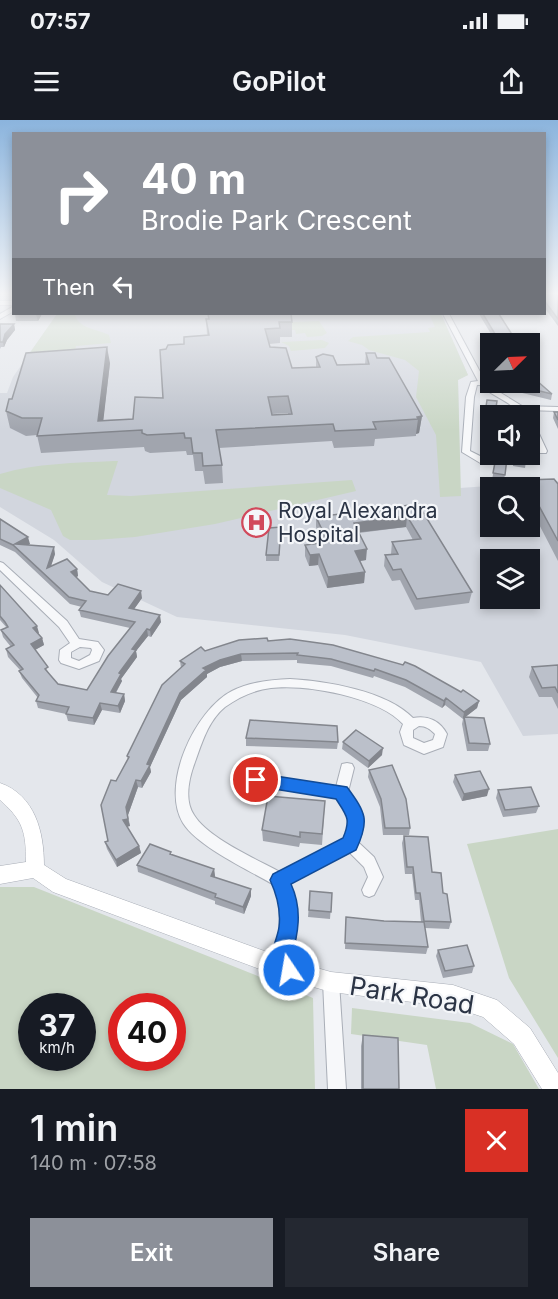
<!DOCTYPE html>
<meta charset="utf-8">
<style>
:root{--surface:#171b24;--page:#242831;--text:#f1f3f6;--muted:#9ea1a6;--accent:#8c9099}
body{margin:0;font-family:Inter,sans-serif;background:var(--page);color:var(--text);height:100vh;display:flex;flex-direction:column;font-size:22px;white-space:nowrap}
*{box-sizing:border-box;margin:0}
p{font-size:20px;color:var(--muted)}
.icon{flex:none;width:33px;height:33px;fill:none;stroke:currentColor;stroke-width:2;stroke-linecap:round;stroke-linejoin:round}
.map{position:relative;height:969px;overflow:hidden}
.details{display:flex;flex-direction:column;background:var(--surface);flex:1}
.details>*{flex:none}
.guide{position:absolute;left:12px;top:12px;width:534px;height:183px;border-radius:0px;box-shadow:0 3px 9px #0003;background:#8c9099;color:#fff;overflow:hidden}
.needle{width:39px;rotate:66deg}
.fabs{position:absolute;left:480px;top:213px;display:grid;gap:12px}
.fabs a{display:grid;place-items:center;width:60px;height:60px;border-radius:0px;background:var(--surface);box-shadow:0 3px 9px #0003;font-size:30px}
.speed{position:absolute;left:18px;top:873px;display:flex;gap:12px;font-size:30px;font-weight:700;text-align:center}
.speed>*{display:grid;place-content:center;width:78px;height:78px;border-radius:50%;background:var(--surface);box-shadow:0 3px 9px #0003;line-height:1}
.speed small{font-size:15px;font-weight:400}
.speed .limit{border:9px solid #d22;background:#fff;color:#111}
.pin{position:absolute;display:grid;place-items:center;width:51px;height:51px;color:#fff;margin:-26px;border:3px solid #fff;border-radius:50%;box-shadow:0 2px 6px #0007}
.me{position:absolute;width:66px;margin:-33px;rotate:348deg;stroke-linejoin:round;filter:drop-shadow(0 0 4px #0008)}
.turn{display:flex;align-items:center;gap:21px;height:126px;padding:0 30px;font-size:27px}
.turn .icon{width:78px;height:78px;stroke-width:2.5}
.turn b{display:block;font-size:42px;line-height:51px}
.then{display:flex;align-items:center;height:57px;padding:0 30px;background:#0003;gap:12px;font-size:22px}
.round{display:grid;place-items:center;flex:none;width:63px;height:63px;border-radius:0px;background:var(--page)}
.head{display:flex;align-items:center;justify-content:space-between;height:102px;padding:0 30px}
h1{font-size:36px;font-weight:600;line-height:45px}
.button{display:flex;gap:12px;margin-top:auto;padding:12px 30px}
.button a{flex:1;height:69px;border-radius:0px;background:var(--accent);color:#fff;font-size:24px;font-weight:600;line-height:69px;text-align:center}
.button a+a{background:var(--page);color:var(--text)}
.status{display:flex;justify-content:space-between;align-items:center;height:42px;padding:0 30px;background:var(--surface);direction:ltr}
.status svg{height:16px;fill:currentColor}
header{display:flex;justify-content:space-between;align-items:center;height:78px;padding:0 30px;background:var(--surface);font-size:27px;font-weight:600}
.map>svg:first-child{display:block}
</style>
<div class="status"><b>07:57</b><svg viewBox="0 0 49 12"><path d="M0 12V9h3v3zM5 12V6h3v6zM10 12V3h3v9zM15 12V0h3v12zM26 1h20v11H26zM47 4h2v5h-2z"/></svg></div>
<header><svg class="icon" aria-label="menu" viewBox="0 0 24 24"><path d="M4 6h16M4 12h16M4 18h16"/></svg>GoPilot<svg class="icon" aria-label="share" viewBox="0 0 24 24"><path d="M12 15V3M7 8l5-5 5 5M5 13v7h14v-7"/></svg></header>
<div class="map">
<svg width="558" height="969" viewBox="0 0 558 969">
<rect width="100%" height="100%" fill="#e4e7ec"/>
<path fill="#d2d6de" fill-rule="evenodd" d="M57,194H441L468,255L458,260L460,368L558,361V614L523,616L481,542L345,515L177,497L102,462L54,420L0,387V273H7L13,257ZM490,368H530V406H490ZM490,440H530V478H490Z"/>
<path fill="#c9d6c5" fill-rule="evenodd" d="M57,194H75C77,208 97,209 109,215L111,223L76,226L75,231L29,234Z
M429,194H441L468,255L458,260L461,376L440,377L436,315L416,277L419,251L405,240L369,230L362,225L348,221L353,217L430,212L428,208L435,207Z
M319,201L327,213L322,216L307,217L305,213L296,214L295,210H292L289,202Z
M322,220L329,223L325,228L291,231L289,226L281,222Z
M114,341H118L107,375L131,376L352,360L356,371L215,404L135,417L95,420H70L63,416L51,390L0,368V354C37,343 75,343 114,341Z
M558,709V938L509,858L467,724Z
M0,767H34L313,878L315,969H0ZM32,886H82V938H32ZM122,886H172V938H122Z
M352,888L470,903L513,924L539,969H436L427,925L351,914Z"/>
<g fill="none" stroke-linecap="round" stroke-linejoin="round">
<defs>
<path id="street" d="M14,186V191L0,199V194Z
M443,194H449L485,261L496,270L522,286L558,287V291L526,290L529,296H522C511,281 493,277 480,265H477L474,277L470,331L488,340V344H482L462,332L466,277L471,262L478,261Z
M530,301L534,303L547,331L546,333H540L539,331L530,310Z
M0,442L3,443L67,501L79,519L98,522L104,530L99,541L79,549L61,543L59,540L60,530L70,523L59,507L0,450ZM80,527L91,528L92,530L90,535L79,541L71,538V532Z
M290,559C327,561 387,571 413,598C428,595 440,601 447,614L443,627L424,634L404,625L400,612L403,604C378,577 307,564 271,568C254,570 239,577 225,587C208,601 202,623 195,642C189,658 184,680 194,695C208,718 256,739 280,752L344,720C352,700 349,694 337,678L256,665L251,664L249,660L251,656L256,655L336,667L342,644L347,643L352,644L354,648L348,672C362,691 366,699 358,722L374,737L383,757L374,775L369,777L364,775L362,770L368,757L364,747L349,732L289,763C300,792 295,817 287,846L285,852L279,854L273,852L271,846C279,818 285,793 274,765C249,750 198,727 183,703C160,665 195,590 232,571C250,562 270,560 290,559ZM419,606C426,606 430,609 435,614L433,620L424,623L413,618V610Z
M331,854L337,856L339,862L346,969H328L323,862L325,856Z"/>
<path id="secondary" d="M0,181H14V185H0Z
M0,663C35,675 44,712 44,745L66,759L289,840L331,852L453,865L497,880L530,908L558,953V969H542L514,924L483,897L453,887L331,872L289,860L53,772L33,758L0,764V746L26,742C26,712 23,700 0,680Z"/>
</defs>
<use href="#street" stroke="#a9aeb7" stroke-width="2"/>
<use href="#secondary" stroke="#a9aeb7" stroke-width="1"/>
<use href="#street" fill="#f7f8fa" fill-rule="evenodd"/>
<use href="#secondary" fill="#fff" fill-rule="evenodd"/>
</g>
<path fill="#a1a5ae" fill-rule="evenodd" d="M544,174H558V206L544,187Z
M15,194H42L38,201H16Z
M479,194H499L518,224H497Z
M206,199L292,202V217H280V223L269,224L270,227L292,248L316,247V237L337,245L365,244L366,233L377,238L422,296L419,313L416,314V316L375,319L374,326L334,328L332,321L219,328L222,345L223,363L205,364L203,351H195L193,335H187L186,331L150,333L145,331L144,327L41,333L37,315L26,316L10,308L6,291L12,279L110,243L103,300L133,299L163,278L166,229L184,224L207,215ZM288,293V294L272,295V294Z
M0,204H14L15,210L7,220L4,227H1L0,229Z
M511,262L552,274L551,280L510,270Z
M487,280L497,281L495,296H490V300L483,299Z
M554,292H558V309L553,298Z
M514,334H527L525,348L513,346Z
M496,337L505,355L503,362L492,360Z
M525,360L558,364V441L530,387V368H523Z
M418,384L472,472L469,483L415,490L400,460L392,461L384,446L385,435L391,434L392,422L413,420L406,407L359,413L366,440L360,441L365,452L364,463L327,468L318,445L309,446L305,436V425L323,423L316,407V397Z
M0,399L30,424L28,425L55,434L51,446L77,449L78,456L76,458L90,471L108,475L142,478L134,489L161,502L151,517L148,516L136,531L137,537L121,559L122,561L116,573L124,574L125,581L120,593L102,590L94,605L68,601L66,594L38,588L36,581L38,578L22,558L19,551L20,550L8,537L6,529L11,527L3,517L1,510L7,508L0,500V465L42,518L44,525L35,530L50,555L58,564L87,570L130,508L81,497L79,490L82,487L70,484L15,432L0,425Z
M281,407L279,441H266V435Z
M268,521L461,572L479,581L477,588L465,597L490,624L488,631H467L462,604L463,599L445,585L442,588L405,567L374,556L373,558L331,546L297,543V540L242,541L220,547L207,554V557L181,580L150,647L151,652L142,668L138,667L128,695L130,706L127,707L139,726L141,733L117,747L107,729L105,722L108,721L116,661L128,640L127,636L181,548L180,541L205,531Z
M558,545V589L552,577H539L529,557L532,547Z
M246,618L338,622L337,629L246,626Z
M343,622L382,635L368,648L342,629Z
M369,650L410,708L409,715H383L380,687L368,657Z
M455,655L487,676L462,681L453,662Z
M498,670L539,686L536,693L503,697L496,678Z
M325,681L322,725L300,723L299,727L263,721L262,710Z
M404,716L432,752L443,773L451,802L449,809L425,808L428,827L426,834L345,829L346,797L384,801L421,802L419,780H415L412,754H405L402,723Z
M171,732V735L214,749L215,757L251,776L244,794L215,784V781L138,752L137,745Z
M310,771L332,773L330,799L308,797Z
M438,830L474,846L472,853L443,858L436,836Z
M363,915L399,969H361V926Z"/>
<path fill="#83868d" d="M36,194H42L38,201Z
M14,204L15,210L7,220L4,227L3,222L5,214Z
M107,227L110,243L102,312L98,301Z
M422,296L419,313L416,314L418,299L417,297Z
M407,396L406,407L353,413L354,403Z
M28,417L30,424L18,430L15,424Z
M54,427L55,434L48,455L47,448Z
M367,429L366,440L354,442L355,431Z
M319,434L318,445L309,446L310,435Z
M77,449L78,456L72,459L71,452Z
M365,452L364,463L327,468L328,457Z
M141,471L142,478L130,495L129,488Z
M160,495L161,502L151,517L150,510Z
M37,506L39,513L35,515L33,508Z
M147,509L148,516L136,531L137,537L121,559L122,561L112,579L111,572L119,553L132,529Z
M42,518L44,525L33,531L31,524Z
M241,534L242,541L220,547L207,554V557L181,580L150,647L151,652L142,668L141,661L147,644L180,573L203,548L220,540Z
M124,574L125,581L120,593L118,586Z
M446,578L445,585L442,588L444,581Z
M479,581L477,588L463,599L464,592Z
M100,583L102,590L94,605L93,598Z
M383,628L382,635L368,648L369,641Z
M136,660L138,667L128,695L126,687Z
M489,669L487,676L462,681L464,674Z
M128,699L130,706L124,707L123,700Z
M139,726L141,733L117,747L116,740Z
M214,749L215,756L212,763L211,756Z
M251,769V776L244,794L243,787Z"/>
<path fill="#bbc0ca" stroke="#83868d" stroke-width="1.5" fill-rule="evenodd" d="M544,174H558V199L544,180Z
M208,194H291L292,202H279L280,208L265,209L270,227L286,228L292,248L320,247L316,237L323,234L333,236L337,245L369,244L366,233H375L377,238H389L422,296L417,297L418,299L373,302L376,309L335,311L333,304L216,310L222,345L203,346L202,333H193L191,318H185L184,313L147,315L142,313V310L37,316L42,298H22L6,291L9,279H12L26,233L107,227L98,301L133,299L135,277L163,278L160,230L166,229L168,225L184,224V217L209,215L206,199H209ZM288,276L292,294L272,295L268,277Z
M483,194H499L518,224H501Z
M0,204H14L5,214L3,222H0Z
M536,260L552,274L511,264V262H530V261Z
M487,280L497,281L495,294L485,293Z
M554,292H558V300Z
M515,334H527V341L514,339Z
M496,337L507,338L505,355L493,353Z
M554,359L558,364V421L525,360Z
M418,384L472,472L417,479L401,449L393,450L385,435L398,434L392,422L421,419L407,396L354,403L367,429L355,431L365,452L328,457L319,434L310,435L305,425L328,422L316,397Z
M0,399L28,417L15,424L54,427L47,448L67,439L77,449L71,452L90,471L108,475L118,464L141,471L129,488L160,495L150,510L147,509L132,529L136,530L119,553L121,554L111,572L124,574L118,586L100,583L93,598L66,594L69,587L36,581L39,575L19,551L23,549L6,529L14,525L1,510L8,507L5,502L0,496V465L37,506L33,508L42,518L31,524L48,547L45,549L58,564L87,570L108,536L135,502L79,490L86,481L69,477L13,425L0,419Z
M281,407L279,435H266L269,408Z
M267,518L268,521L290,519L333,525L403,545L405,542L415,546L461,572L463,570L479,581L464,592L446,578L444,581L406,560L375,549L374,551L331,539L297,535L298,533L241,534L220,540L203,548L206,550L180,573L147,644L150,645L141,661L136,660L126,687L128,699L123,700L139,726L116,740L105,722L108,721L101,685L111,660L116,661L129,637L127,636L162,565L185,544L180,541L201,527L205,531L239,520Z
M558,545V573L555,567L542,568L532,547Z
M464,597L484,598L490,624L469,623Z
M250,600L337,606L338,622L246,618Z
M356,610L383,628L369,641L343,622Z
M392,645L406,679L410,708H385L381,679L369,650Z
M480,651L489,669L464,674L455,655Z
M531,667L539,686L505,690L498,670Z
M268,676L325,681L322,714L300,712V717L262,710Z
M404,716L428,717L432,752L441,753L443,773L447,774L451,802L424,801L420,773H416L413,747H407Z
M150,724L171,732L170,734L214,749L211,756L251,769L243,787L215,777L216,774L137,745Z
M310,771L332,773L331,792L309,790Z
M346,797L384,801L424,802L428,827L345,823Z
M467,825L474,846L445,851L438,830Z
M363,915L398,918L399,969H363Z"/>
<linearGradient id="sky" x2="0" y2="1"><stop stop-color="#8bb4dd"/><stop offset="0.56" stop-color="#f3f4f6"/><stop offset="1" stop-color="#f3f4f6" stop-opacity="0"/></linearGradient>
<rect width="558" height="310" fill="url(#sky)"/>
<path fill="#1a73e8" stroke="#114b97" stroke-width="1.5" d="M256,653L347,667C366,693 370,700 356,730L291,764C303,790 298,814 291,840L296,842L299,850L296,857L289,860L272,853C266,838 277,822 279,807C281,790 277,775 270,760L273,754L343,718C351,699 347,696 336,679L250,665L247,660L250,655Z"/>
<defs>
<symbol id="hospital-ring" viewBox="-11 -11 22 22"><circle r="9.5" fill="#f4f6f9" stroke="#d1495b" stroke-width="1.5"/><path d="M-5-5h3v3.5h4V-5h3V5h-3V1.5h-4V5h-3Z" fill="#d1495b"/></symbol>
</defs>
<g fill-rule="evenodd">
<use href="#hospital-ring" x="240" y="386" width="33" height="33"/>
</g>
<g text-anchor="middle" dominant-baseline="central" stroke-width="4.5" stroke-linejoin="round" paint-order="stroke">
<g font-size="21" fill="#2b3445" stroke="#f4f6f9" text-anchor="start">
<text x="278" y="390">Royal Alexandra<tspan x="278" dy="24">Hospital</tspan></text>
</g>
<g font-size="26" fill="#2b3445" stroke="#f4f6f9">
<text transform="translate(412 875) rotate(9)">Park Road</text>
</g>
</g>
</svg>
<div class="fabs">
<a><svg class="needle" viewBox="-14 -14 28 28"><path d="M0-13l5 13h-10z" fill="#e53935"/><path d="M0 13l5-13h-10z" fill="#9ea1a6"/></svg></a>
<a><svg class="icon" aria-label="sound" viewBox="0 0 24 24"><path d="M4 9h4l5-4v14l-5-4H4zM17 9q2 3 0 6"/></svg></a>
<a><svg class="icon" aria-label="search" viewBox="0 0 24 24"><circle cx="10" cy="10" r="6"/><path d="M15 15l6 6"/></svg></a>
<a><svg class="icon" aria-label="layers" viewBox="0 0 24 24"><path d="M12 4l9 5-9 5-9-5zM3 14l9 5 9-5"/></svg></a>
</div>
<div class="speed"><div>37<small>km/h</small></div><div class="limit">40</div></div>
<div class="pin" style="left:256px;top:660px;background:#d93025"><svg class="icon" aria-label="arrive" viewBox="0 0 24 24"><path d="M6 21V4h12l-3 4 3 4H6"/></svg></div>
<svg class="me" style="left:289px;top:850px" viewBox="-20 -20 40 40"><circle r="17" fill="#1a73e8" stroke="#fff" stroke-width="3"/><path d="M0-11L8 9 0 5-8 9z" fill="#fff"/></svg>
<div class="guide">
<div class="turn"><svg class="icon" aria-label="right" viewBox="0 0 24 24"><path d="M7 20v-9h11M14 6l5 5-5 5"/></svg><div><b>40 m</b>Brodie Park Crescent</div></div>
<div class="then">Then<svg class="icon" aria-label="left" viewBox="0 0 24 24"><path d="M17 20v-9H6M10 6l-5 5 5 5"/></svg></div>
</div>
</div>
<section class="details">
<div class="head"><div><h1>1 min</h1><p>140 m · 07:58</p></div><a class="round" style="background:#d93025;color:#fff"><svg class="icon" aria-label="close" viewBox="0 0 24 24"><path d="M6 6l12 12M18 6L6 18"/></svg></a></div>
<div class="button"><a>Exit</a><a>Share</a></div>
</section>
